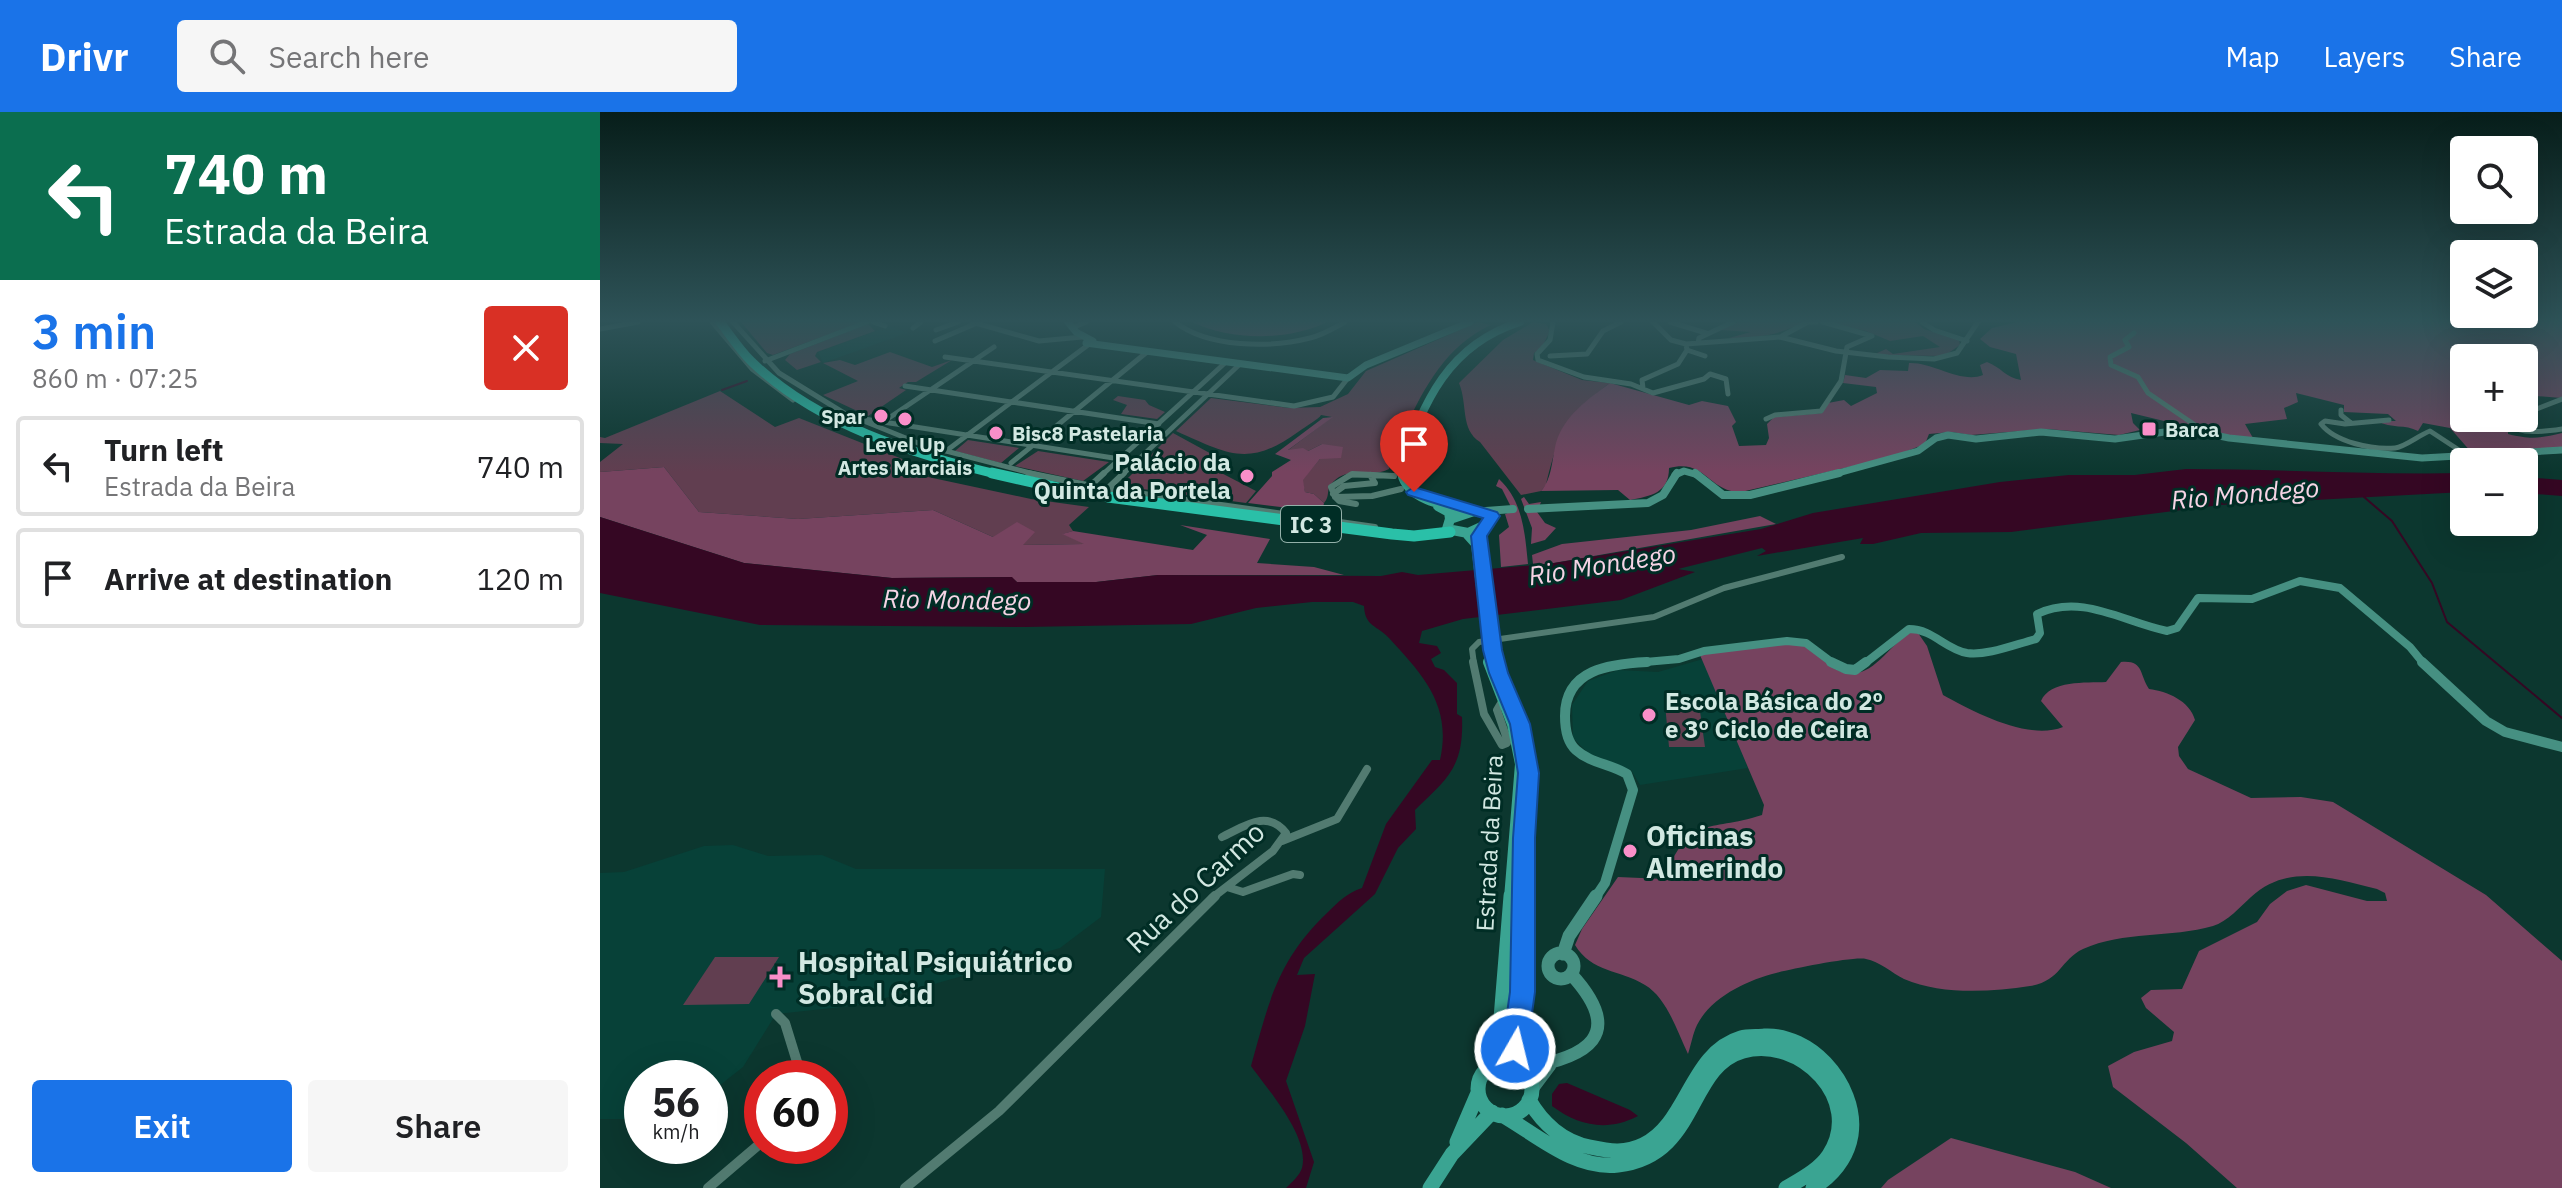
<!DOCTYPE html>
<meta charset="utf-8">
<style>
:root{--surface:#fff;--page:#f6f6f6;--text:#202124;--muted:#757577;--line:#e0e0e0;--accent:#1a73e8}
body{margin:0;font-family:"IBM Plex Sans",sans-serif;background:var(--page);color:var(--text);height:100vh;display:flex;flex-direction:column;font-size:30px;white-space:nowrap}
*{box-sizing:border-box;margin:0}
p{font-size:26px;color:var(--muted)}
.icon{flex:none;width:44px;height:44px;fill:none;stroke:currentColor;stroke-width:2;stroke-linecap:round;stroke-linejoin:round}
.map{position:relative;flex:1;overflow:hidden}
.details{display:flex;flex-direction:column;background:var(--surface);width:600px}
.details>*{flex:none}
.guide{background:#0b6e4f;color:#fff;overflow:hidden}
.buttons{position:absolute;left:1850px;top:24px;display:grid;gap:16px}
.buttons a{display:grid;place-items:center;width:88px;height:88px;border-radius:8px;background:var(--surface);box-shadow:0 8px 32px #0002;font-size:40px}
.speed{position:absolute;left:24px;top:948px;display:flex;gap:16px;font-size:40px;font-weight:700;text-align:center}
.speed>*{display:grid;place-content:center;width:104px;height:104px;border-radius:50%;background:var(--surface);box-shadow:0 8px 32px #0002;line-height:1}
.speed small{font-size:20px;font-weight:400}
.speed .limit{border:12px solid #d22;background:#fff;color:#111}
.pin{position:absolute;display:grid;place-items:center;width:68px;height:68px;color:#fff;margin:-82px -34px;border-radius:50% 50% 50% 0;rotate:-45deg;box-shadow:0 0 8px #0007}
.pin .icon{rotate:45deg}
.me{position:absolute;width:88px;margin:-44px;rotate:8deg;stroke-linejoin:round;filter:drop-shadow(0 0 6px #0008)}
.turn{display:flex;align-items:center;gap:28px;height:168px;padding:0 32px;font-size:36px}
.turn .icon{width:104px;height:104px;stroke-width:2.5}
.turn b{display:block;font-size:56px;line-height:68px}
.round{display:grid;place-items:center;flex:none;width:84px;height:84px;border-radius:8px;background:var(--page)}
.summary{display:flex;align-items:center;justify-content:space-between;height:136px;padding:0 32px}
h1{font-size:48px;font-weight:600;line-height:60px;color:var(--accent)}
.action{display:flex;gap:16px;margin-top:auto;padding:16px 32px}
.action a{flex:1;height:92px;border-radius:8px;background:var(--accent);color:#fff;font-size:32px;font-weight:600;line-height:92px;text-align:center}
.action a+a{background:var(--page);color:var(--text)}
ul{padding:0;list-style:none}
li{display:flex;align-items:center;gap:24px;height:100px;margin:0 16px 12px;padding:0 16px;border:4px solid var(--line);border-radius:8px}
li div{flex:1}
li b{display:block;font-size:30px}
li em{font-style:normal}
header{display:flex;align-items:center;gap:48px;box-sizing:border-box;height:112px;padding:0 40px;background:var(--accent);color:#fff}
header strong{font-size:38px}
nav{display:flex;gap:44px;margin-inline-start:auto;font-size:28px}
.search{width:560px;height:72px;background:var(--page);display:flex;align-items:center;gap:20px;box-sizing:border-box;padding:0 28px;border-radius:8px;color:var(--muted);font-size:30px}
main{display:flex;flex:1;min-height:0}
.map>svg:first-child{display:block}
</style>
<header>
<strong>Drivr</strong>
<div class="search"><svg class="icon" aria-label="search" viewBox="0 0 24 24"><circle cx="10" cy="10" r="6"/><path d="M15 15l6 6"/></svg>Search here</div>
<nav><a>Map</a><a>Layers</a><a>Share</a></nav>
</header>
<main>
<section class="details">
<div class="guide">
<div class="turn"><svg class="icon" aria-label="left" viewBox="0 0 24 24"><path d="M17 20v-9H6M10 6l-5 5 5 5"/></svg><div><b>740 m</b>Estrada da Beira</div></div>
</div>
<div class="summary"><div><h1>3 min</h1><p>860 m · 07:25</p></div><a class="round" style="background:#d93025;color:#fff"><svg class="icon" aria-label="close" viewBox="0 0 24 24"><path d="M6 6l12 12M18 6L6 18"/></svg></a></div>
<ul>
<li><svg class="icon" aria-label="left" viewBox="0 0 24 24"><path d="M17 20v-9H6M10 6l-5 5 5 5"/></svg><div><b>Turn left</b><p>Estrada da Beira</p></div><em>740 m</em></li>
<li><svg class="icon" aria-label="arrive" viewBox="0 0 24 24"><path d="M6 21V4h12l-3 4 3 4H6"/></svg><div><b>Arrive at destination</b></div><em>120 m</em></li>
</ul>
<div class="action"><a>Exit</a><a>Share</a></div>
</section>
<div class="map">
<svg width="1962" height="1076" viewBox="0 0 1962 1076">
<rect width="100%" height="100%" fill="#0c372f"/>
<path fill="#074138" d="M291,214L307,221L223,251L218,240Z
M1103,547L1148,656L1040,673L1031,658L988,641L973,626L972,593L988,569L1018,558L1058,560Z
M133,733L168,744L222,743L256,757H505L501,805L460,836L261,893L176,902L143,955L110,981V966H42V1007H0V761L24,760L104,734Z"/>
<path fill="#613e50" d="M141,210H262L173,243L167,241Z
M878,210L891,213C847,233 824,275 805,317C800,330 792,343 789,357C771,367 750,353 733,370C725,378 731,383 724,391L714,382L705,380L702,368L720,347L722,332L708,339H687L732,305L721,303C719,307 706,314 698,320C648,356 628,342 576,319L611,286L689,296L720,295L748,282L766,259Z
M933,210L946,212L950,219L941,237L934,241L933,248L982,268L1010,271C965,304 959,320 946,373L941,379L921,383L880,330C860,317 868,293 859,271L903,228Z
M1138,210H1205C1178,223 1159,226 1129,226L1151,220L1121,218Z
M1225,210H1315L1324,217L1359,228L1360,233L1344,244L1273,243L1286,237L1293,242L1340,235L1323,224L1290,229L1266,219Z
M268,212L275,219L217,240L215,244L221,250L197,258L185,248L190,242Z
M290,240L332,255L352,248L316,270H308L299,276L306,278L268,304L223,283L258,269L223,251L240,248L255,253Z
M120,279L175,315L199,306L330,358L328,365L431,387L489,395L469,413L473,419L463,422L486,432L421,433L393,425L333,398L198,407L99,400L64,355L0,360V350L23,332L0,331V325L5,326Z
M518,284L545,288L549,293L565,300L557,307L521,302L527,293L513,288Z
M573,321L617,345L604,352L656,379L646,391L520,374Z
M368,328L419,336L401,351L355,339Z
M438,339L509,350L483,369L415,354Z
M1065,592H1099L1105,635H1069Z
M115,845H179L149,892L83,893Z"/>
<path fill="#76435f" d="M592,210H727C688,229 632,229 592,210Z
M1417,210H1962V286L1924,283V246H1864V306H1899L1908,314V322C1932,328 1940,326 1962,321V336L1872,341L1850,316L1823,311L1818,319C1805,312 1792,317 1777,309H1796L1788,302L1744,300V293L1696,281L1698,290L1684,296L1687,307L1645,312L1653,326L1626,324L1531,301L1533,311L1540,318L1519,323L1447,317L1371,323L1351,320L1329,322L1325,332L1292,345L1141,380C1108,380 1106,346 1069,356C1069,381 1051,384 1030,388L1018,378L941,379C952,367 952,347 956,331C964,304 988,287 1010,271L1089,293L1102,289L1128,294L1136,310L1132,314L1139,334L1166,333L1169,326L1167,312L1174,305L1222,301L1228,291L1244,288L1251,294L1277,281L1276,275L1243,271L1245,263L1266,266L1280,258L1308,259L1309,251C1333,250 1361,272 1383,263L1380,253L1387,250C1401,255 1406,266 1421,268L1416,242L1390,235L1380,227L1392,216Z
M733,305L688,338L703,336L708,339L722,332L743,335L741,346L720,347L703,368L705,380L714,382L724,391L722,400L648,391L672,364V360L691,348L675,342L723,306Z
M64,355L99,400L198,407L333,398L393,425L417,410L435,420L423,433L484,432L462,422L473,419L593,438L607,423L580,413L670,427L657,451L714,455L744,463H558L496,470H417L411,465L292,466L144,451L0,405V360Z
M899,367C923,389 925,422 928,452L901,455L899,423L909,415L905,402L913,399L902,377L896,374Z
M924,385L929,392L941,390L937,400L945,411L956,416L945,428L931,432L932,416L921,387Z
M1160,404L1176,412L948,452H933L932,443L962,432L1091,418Z
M1316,518L1327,534L1343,583C1374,600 1428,629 1463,615L1441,589C1450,568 1486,571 1506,570L1521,550C1544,548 1539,562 1549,577C1567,579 1590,589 1595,608L1578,635L1579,644L1588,657L1651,686L1701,685L1733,690L1886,783L1962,849V1076H1637L1586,1031L1513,975L1508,954L1534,940L1572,929L1574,920L1546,896L1541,886L1551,878L1582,877L1599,839L1657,810L1670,792L1687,779L1706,773L1767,789H1787L1785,781L1777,777C1732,766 1689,751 1651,785C1641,794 1627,810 1613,814C1571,826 1523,819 1483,837C1460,848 1461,869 1430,874C1390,880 1341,883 1304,867C1292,861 1279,849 1266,847C1255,844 1191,857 1176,861C1148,868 1111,885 1097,913C1093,921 1091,933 1088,942C1077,919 1067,886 1045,873C1019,857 992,861 975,833L982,817L1018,765L1064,767C1090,701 1106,721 1162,703L1164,693L1100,543C1126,540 1168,529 1193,530C1219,532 1228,566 1257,561C1280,557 1294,526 1316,518Z
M1351,1026L1475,1060L1511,1076H1281L1288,1068Z"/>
<path fill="#350723" d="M1586,357C1679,357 1771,363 1864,361V380L1620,393L1411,420L1321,421L1273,432H1260L1263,426L1157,444L1166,439L1162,436L1078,457L1095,460L1021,488L863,507L822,519L819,531L837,534L841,541L831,547L835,555L844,558L857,571V602L862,605C864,655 848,666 815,698L816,717L798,736L775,782L704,846L697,863L715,862L705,914L686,969L714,1050L706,1076H686C692,1070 700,1063 702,1056C710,1025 668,978 651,954C669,890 677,849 727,801C738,790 747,781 762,776L786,712L832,648H840C852,594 824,564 789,526C777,513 765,515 764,494L753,490H712L656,496L591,512L425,515L160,513L0,481V405L144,451L292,466L412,465L417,470H496L558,463L781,464L802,460L818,463L948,452L1161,417L1213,401L1400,370L1469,363H1535Z
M1924,365L1962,368V384L1924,381Z
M967,971L1030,998L1038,1004C1007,1020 979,1014 952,994V982L959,972Z"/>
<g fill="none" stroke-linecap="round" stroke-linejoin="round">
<path stroke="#350723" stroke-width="2" d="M122,278L147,269
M1764,385L1792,409L1832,471L1847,510L1962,606"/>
<path stroke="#2a524a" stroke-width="11" stroke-dasharray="11 5" stroke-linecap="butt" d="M476,375L490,378"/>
<path stroke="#527b71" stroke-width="5" d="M112,210L152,257L193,288
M133,210L179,261L244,301L323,333L438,363
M273,210L285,214
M372,210L439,229L482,225
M575,210C608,236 671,236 710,226C723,223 734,216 745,210
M953,210L950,228L937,242L938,248L984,265L1031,272L1053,281L1104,267L1110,262L1126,267L1128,282
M1053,210L1071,228L1086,232L1180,225L1236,239L1288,245L1334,247L1357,241L1378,210
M1070,210L1106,221
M1322,210L1334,218L1367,229
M313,216L321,210
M472,216L486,210
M0,217L38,210
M336,218L358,210
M1534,221L1525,228L1529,235L1510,245L1511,253L1538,265L1548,281L1595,313L1599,319
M1182,224L1208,210H1216
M335,229L377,211
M1098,231L1099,226L1133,210
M1087,238L1105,244
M950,244L987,242L1003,219L1021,210
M345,245L694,294L733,285L748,266
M165,249L267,210
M305,274L559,312
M1043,276L1042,268L1078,252L1087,238L1086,232
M1741,298V303L1751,311
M1924,302L1962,287
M1903,306C1915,324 1943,320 1962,317
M264,307L520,347
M1166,307L1175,303L1221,299L1241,269L1247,235L1272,224L1223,210
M1789,308L1745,312L1725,309L1721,312C1735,330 1772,338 1795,336C1805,335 1819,323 1830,319L1865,342
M283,310L394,235
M346,339L488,233
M411,351L547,240
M502,363L626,250
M522,363L640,252
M751,363H769"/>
<path stroke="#527b71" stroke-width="6" d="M428,361L502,376L775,415
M490,374L504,361
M507,377L524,361
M733,382L744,374L775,371L770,363
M735,385L731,375L752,362L794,364
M735,385L772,384L801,377
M735,385L739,389L756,392
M874,552L872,537L879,530L1054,505L1124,476L1242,445"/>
<path stroke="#527b71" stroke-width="8" d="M873,550L884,602L902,633L907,631V627L897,598L903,588
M682,729L737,707L767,657
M627,775L643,780L693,762L700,763
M612,786L673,739L686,721C667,697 645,714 622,725"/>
<path stroke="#527b71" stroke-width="10" d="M176,902L185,911L202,966
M108,1076L162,1030
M305,1076L399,999L615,784"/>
<path stroke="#469082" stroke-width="7" d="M468,210L476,220L493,229
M486,231L748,266L766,253L870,210
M1075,363L1084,359L1098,363
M1231,363L1318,339L1336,326L1348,323L1376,327L1441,320L1515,327L1586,317L1629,326L1822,346L1962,338"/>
<path stroke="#469082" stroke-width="8" d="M1095,361L1123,383H1150L1239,361
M928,397L1048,391L1063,383L1077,361
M886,399L913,397
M1023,552L1079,547L1104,539L1187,529L1206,531L1234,552
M1264,552L1309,517C1333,517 1345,537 1367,541C1387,544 1416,532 1436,527L1440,521L1437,502C1482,481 1523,510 1567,519L1577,516L1598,486L1652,487L1700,469L1740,476L1810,535L1824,552"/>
<path stroke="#469082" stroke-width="10" d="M1231,550L1246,557L1255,558L1266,550
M1822,550L1886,609L1905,620L1962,635
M995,786L1005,771L1033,678L1027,662C1011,652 990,651 976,638C967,630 965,616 965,604C965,557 1010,552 1047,550"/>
<path stroke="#469082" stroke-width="13" d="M948 854a13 13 0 1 1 26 0a13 13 0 1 1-26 0Z
M963,842L969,824L996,784
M922,956C988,946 1027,923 971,862
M932,977L950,953"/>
<path stroke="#3aa492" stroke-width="8" d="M802,363L801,356C824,289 848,233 920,210"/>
<path stroke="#3aa492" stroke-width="10" d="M802,361C808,390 850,394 874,399
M838,394L849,400L850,407
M874,399L891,402L890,411L868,421L847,417L850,407Z
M867,422L876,432L890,552"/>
<path stroke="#3aa492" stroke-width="12" d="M889,550L913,612L921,652L910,786
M925,786L928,678"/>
<path stroke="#3aa492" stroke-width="15" d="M878 977a27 27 0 1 1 54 0a27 27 0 1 1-54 0Z
M916,953L925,784
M890,956L899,931L911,784
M929,988C942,1011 963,1030 990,1035C1009,1039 1025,1042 1043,1033C1088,1012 1090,941 1141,926C1148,924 1158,925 1165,924C1187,923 1210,935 1225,951C1243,970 1255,997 1251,1023C1247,1047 1233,1063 1213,1076
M902,1003C937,1023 975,1058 1018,1053C1099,1044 1086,955 1143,939C1200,923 1265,988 1229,1043C1219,1058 1201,1067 1186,1076
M857,1030L878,981
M830,1076L852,1042L892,1000"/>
<path stroke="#2ac0a8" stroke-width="9" d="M120,210C130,223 139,237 151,249C217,313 312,342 400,363"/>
<path stroke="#2ac0a8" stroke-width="11" d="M392,361L472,379
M486,382L494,383
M508,385L792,422L814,424L850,420"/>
</g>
<linearGradient id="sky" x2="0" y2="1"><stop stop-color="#071e1a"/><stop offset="0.58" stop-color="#2e5358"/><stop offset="1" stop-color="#2e5358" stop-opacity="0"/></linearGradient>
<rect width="1962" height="360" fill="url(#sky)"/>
<path fill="#1a73e8" stroke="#114b97" stroke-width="2" d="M814,375L897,400L900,404L887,424L902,538L908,561L930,612L939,661L935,726V880L927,937L924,945L915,949L905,945L902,937L910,880L913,726L918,661L910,612L889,561L883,538L871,424L883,406L808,383L806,380Z"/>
<g fill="#f98fc9" stroke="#002d25" stroke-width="3">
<circle cx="281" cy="304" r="8"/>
<circle cx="305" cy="307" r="8"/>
<rect x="1541" y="309" width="16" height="16" rx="4"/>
<circle cx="396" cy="321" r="8"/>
<circle cx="647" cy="364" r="8"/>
<circle cx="1049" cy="603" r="8"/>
<circle cx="1030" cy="739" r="8"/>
<path d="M176 853h8v8h8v8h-8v8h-8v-8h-8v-8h8z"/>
</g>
<g text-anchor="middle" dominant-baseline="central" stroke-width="6" stroke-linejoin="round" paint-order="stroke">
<g font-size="20" font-weight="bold" fill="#d2e8e2" stroke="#002d25" text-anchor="start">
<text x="265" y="304" text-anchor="end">Spar</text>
<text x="1565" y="317">Barca</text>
<text x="412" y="321">Bisc8 Pastelaria</text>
<text x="305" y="332" text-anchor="middle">Level Up<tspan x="305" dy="23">Artes Marciais</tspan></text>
</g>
<rect fill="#002d25" stroke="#93b0a9" stroke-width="2" x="681" y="394" width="60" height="36" rx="6"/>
<g font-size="22" font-weight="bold" fill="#d2e8e2">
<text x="711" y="412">IC 3</text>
</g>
<g font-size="24" font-weight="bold" fill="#d2e8e2" stroke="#002d25" text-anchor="end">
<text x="631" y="350">Palácio da<tspan x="631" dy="28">Quinta da Portela</tspan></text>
<text x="1065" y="589" text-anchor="start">Escola Básica do 2º<tspan x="1065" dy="28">e 3º Ciclo de Ceira</tspan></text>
</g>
<g font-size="24" fill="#d2e8e2" stroke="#002d25">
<text transform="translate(889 731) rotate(-87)">Estrada da Beira</text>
</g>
<g font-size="26" font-style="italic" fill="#f6d4e5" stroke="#002d25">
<text transform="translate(1645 381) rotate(-5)">Rio Mondego</text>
<text transform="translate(1002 452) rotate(-9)">Rio Mondego</text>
<text transform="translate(357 487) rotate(1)">Rio Mondego</text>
</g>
<g font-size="28" font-weight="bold" fill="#d2e8e2" stroke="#002d25" text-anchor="start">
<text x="1046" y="723">Oficinas<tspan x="1046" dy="32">Almerindo</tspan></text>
<text x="198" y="849">Hospital Psiquiátrico<tspan x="198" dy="32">Sobral Cid</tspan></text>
</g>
<g font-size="28" fill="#d2e8e2" stroke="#002d25">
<text transform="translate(595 775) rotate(-43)">Rua do Carmo</text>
</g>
</g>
</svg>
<div class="buttons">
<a><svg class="icon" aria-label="search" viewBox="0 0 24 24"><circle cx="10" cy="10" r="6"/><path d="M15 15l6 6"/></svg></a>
<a><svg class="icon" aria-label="layers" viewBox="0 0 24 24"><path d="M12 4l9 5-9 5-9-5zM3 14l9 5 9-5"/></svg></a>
<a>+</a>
<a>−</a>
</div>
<div class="speed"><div>56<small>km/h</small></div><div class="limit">60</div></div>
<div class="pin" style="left:814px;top:380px;background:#d93025"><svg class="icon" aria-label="arrive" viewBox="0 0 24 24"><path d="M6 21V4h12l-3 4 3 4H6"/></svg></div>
<svg class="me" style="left:915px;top:937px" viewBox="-20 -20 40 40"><circle r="17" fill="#1a73e8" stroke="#fff" stroke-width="3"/><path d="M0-11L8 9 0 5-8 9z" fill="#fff"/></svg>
</div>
</main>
